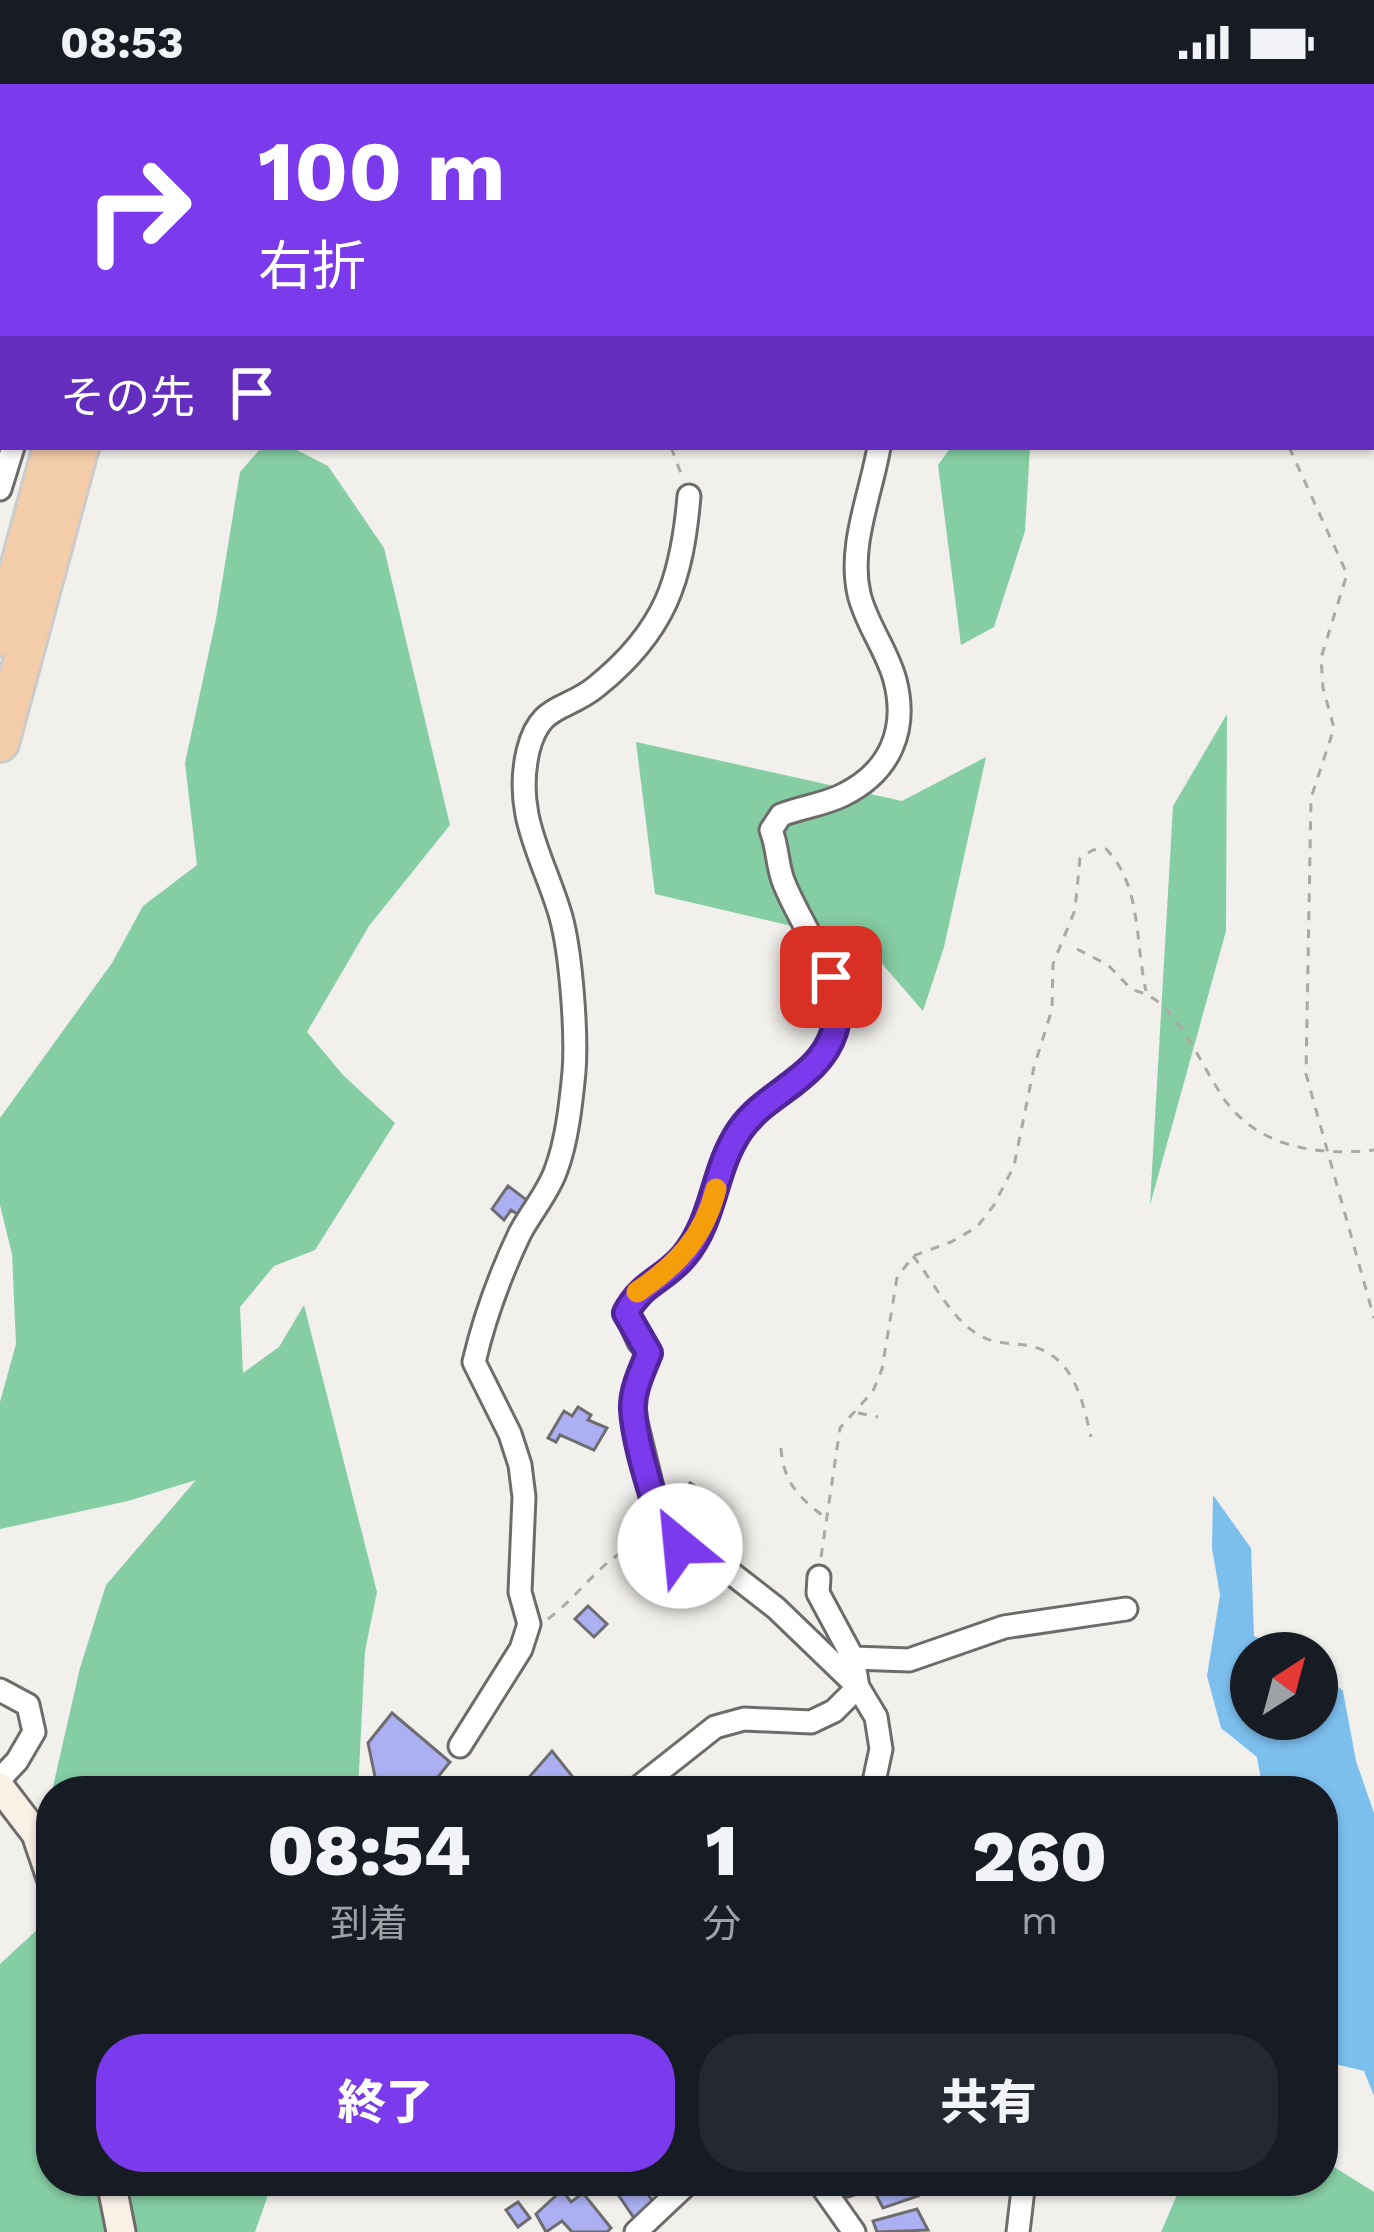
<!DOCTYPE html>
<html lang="ja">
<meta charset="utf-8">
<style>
:root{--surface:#171b24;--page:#242831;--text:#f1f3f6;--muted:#9ea1a6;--accent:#7c3aed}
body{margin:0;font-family:"Work Sans","Noto Sans JP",sans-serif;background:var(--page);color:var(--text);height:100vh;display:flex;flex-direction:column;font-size:45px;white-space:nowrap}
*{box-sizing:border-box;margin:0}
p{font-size:39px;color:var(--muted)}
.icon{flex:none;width:66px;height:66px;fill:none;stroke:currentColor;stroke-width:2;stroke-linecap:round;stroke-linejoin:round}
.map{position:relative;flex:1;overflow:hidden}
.sheet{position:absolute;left:36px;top:1692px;width:1302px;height:420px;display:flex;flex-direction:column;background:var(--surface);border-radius:48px;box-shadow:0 3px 9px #0004}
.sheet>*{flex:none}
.top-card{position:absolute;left:0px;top:0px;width:1374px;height:366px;box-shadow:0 3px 9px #0004;background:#7c3aed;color:#fff;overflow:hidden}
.needle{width:78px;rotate:36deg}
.buttons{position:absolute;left:1230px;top:1548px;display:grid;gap:24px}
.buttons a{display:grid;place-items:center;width:108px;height:108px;border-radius:50%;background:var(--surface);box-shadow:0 3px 9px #0004;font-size:60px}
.pin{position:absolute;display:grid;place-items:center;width:102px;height:102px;color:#fff;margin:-51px;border-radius:24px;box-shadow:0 6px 18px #0006}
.me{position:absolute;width:132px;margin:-66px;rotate:332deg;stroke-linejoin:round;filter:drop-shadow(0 0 9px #0008)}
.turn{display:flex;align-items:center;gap:42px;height:252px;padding:0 60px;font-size:54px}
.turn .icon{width:156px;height:156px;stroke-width:2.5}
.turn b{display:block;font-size:84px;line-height:102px}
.then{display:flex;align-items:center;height:114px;padding:0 60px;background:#0003;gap:24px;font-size:45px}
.eta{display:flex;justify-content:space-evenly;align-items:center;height:204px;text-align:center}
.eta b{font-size:72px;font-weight:800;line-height:84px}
.cta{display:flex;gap:24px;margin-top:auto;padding:24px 60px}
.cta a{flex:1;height:138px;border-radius:48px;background:var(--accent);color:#fff;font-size:48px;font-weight:800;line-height:138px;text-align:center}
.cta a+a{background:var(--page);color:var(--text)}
.status{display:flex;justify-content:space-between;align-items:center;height:84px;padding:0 60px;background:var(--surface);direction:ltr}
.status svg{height:33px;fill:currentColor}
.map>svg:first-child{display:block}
</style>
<div class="status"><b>08:53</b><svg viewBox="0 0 49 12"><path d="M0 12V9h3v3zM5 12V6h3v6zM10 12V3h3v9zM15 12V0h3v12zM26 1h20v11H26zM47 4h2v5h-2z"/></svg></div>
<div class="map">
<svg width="1374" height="2148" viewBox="0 0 1374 2148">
<rect width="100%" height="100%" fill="#f2f0ed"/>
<path fill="#85cda3" d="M0,0H54L3,3L0,317Z
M262,363H291L328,382L384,464L450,741L369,842L307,948L343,991L395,1039L315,1166L274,1182L240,1223L243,1289L279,1263L304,1221L377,1508L365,1567L358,1707H52L80,1584L106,1501L196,1396L128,1417L0,1445V1318L16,1260L12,1170L0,1121V1034L112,879L143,822L197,781L185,679L216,535L240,388Z
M951,363H1030L1025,447L994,543L961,561L938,381Z
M1227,630L1226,847L1150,1121L1173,722Z
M636,658L902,717L986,673L944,863L923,927L864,859L655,810Z
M51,1833V2097H273L255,2148H0V1880Z
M1323,2076L1374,2108V2148H1161L1183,2097H1323Z"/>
<path fill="#7cbeec" d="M1213,1411L1251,1464L1254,1552L1295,1569H1251V1635H1317V1584L1343,1607L1356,1677L1374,1729V2012L1364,1987L1323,1977V1707H1263L1257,1673L1221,1644L1207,1592L1220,1511L1212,1464Z"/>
<path fill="#acaff1" stroke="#6d6d70" stroke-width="3" d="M508,1102L532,1120L523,1134L511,1126L504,1136L492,1125Z
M578,1323L591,1331L588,1336L607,1344L594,1366L560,1351L556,1358L548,1354L564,1327L572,1332Z
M690,1399L705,1409L701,1416L731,1431L728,1435L736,1440L727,1455L711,1449L714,1445L690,1431L683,1442L669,1433Z
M588,1522L607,1540L594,1553L575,1535Z
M392,1629L450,1678L433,1699L438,1707H378L368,1659Z
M552,1667L584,1707H548L545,1702L540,1707H517Z
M615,2097H638L653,2117L634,2134L611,2100Z
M909,2097L918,2112L883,2124L873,2105L842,2115L834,2098Z
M562,2106L571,2118L583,2109L611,2144L607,2148H572L562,2137L546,2148L536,2130Z
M518,2118L530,2134L518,2143L506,2126Z
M917,2125L928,2146L877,2148L873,2137Z"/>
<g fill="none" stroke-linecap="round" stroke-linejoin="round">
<defs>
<path id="minor" d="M1066,0V3
M99,3V0
M0,405L13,363
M819,1493L818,1509L853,1574L858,1603L876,1633L881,1665L872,1707
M853,1574L909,1576L1004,1543L1126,1525
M0,1606L28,1621L34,1648L17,1677L0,1695
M460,1662L521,1565L529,1540L520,1508L524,1413L520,1381L510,1350L474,1278C484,1235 501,1189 520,1149C531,1128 548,1109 556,1086C567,1057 571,1019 574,988C577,949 571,870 561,833C544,774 513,732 528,667C540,618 566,628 597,602C665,547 682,496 689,412
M634,1707L715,1643L744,1635L811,1638L834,1627L858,1603L776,1524L731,1489L664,1452L633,1326L636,1301L649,1269L639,1258L626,1229C641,1199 663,1197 683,1173C715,1137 713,1087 739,1048C756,1021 786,1011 807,989C872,923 810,864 784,799C777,783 778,763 771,746L781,731C801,723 823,721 843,711C890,688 908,646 895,596C887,566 866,540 859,510C848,462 871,410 879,363
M818,2097L854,2148
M636,2148L690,2097
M1018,2148L1024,2097"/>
<path id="secondary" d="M0,1703L36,1750L51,1794
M111,2097L121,2148"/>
<path id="motorway" d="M137,3L138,0
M165,3V0
M0,553L52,363
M0,659L80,363"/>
</defs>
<use href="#minor" stroke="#6e6c6a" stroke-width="27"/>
<use href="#secondary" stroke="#6e6c6a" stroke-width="33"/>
<use href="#motorway" stroke="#cbcbcb" stroke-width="42"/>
<path stroke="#aaa9a7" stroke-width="3" stroke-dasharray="9 9" stroke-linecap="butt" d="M743,3V0
M671,363L683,395
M1289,363L1347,490L1321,574L1323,604L1334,644L1311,714L1306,990L1374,1234
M1077,865L1108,881L1132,906C1150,909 1163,920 1175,936C1194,961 1207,989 1224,1015C1259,1064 1318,1072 1374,1066
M913,1172C934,1198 950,1234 979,1251C993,1260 1010,1259 1025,1261C1072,1268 1082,1313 1091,1353
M858,1329L878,1333
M781,1364C783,1398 799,1414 826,1434
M821,1473L840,1344L873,1307L882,1285L897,1194L913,1172L951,1158L977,1143L994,1121L1014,1082L1034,983L1052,925L1053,880L1075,826L1080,774L1093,766L1106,765C1142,801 1135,859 1146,907
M548,1535C582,1510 605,1468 648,1456"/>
<use href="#minor" stroke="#fff" stroke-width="21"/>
<use href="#secondary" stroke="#fbf0e6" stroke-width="27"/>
<use href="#motorway" stroke="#f3ccaa" stroke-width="36"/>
</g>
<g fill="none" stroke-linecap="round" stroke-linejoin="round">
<defs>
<path id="route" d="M680,1462L664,1452C654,1412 636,1367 633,1326C632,1306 642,1287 649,1269L626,1229C641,1199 664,1196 684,1172C715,1135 713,1085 740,1046C766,1008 819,995 834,948C840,930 834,912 831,893"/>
</defs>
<use href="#route" stroke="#51269a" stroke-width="30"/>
<use href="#route" stroke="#7c3aed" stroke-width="21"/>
<path stroke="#f59e0b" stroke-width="21" d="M637,1208C677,1181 704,1153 716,1105"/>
</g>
</svg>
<div class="buttons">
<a><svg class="needle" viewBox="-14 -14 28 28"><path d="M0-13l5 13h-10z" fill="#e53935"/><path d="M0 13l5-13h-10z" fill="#9ea1a6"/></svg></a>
</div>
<div class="pin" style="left:831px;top:893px;background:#d93025"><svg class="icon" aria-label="arrive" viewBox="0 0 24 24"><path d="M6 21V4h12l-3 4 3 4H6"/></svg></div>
<svg class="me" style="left:680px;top:1462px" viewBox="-20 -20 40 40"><circle r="19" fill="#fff"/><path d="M0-13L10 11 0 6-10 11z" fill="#7c3aed"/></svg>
<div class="top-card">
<div class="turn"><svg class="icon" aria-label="right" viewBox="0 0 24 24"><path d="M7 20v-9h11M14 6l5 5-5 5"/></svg><div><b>100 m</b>右折</div></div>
<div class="then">その先<svg class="icon" aria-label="arrive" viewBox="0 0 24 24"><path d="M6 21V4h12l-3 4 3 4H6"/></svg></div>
</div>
<section class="sheet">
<div class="eta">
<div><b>08:54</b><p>到着</p></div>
<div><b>1</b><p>分</p></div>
<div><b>260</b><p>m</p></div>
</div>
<div class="cta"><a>終了</a><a>共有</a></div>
</section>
</div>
